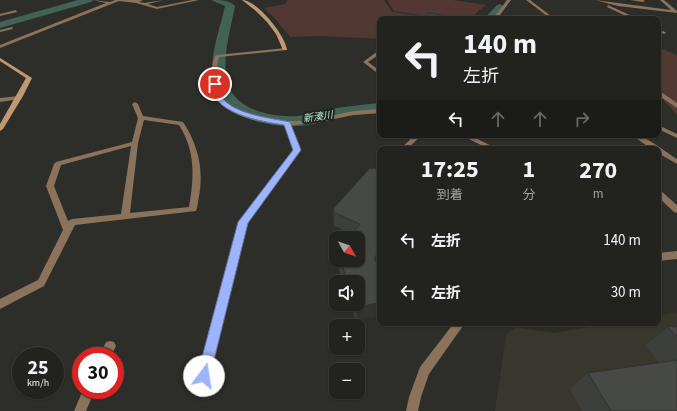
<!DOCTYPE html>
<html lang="ja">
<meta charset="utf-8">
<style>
:root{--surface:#22221f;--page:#2a2a28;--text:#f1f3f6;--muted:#a2a4a4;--line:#3f3f3d}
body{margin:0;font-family:"Source Sans 3","Noto Sans JP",sans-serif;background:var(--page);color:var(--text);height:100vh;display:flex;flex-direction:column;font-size:15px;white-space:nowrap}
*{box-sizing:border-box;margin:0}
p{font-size:13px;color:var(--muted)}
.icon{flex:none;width:22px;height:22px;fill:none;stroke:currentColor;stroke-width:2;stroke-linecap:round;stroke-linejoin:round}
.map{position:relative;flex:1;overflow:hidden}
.sheet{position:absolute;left:377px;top:146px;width:284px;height:180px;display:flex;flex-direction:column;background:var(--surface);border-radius:8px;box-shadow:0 1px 3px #0004,0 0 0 1px var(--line)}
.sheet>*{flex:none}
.guide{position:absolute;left:377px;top:16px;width:284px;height:122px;border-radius:8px;box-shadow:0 1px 3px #0004,0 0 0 1px var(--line);background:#22221f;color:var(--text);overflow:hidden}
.needle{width:26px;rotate:130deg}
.buttons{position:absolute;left:329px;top:231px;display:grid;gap:8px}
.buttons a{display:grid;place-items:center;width:36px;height:36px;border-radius:8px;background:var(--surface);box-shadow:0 1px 3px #0004,0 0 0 1px var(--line);font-size:20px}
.speed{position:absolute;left:12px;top:347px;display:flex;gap:8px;font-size:20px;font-weight:700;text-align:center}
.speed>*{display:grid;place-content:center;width:52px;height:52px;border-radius:50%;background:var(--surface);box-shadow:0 1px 3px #0004,0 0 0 1px var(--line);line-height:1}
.speed small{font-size:10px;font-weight:400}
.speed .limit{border:6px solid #d22;background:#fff;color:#111}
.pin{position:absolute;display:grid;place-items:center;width:34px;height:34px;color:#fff;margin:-17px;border:2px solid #fff;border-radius:50%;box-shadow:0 1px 4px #0007}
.me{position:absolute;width:44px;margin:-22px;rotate:14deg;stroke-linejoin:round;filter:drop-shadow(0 0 3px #0008)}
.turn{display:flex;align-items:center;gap:14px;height:84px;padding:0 20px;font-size:18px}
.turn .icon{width:52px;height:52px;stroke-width:2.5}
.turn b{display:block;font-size:28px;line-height:34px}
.lanes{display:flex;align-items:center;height:38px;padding:0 20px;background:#0003;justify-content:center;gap:20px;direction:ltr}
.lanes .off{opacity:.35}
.eta{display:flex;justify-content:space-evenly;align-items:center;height:68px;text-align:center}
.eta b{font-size:24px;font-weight:700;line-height:28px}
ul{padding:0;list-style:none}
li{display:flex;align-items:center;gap:12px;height:52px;padding:0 20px}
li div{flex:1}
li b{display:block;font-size:15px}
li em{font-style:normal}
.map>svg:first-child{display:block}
</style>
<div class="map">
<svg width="677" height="411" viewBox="0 0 677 411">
<rect width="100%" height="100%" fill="#2d2d29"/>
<path fill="#38372d" d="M677,312V411H495L506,335L516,327L553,333L614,323H658V316Z"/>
<path fill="#513833" d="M288,0H384L392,12L414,15L410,19H380V39L321,36L290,37L277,21L264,8L285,4Z
M388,0H453L486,5L476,13L473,19H447L394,11L388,2Z
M658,47L677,55V115L658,94Z"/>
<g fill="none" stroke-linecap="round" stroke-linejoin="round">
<path fill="#436256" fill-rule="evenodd" d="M78,0H93L91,2L0,28V22Z
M211,0C221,0 229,0 235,6C231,28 223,53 226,76C230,109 270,118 298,116C312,115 324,110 337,108C351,106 366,104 380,103V113C365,114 350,115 335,118C322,121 309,126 296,126C263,127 214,115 212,75C211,52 220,28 225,6Z
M500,4L505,7L495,19H484L497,5Z"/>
<path fill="#8a725b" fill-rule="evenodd" d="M92,0L110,2L115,0H143L139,2L144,3L164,0L148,4L157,7L192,0H199L157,9L136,3L119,1L0,48V45L106,3Z
M507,0H511L497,19H493Z
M526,0H530L555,19H551Z
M595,0L671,10L660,0H664L677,11V13L618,6Z
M630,0H643L645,1L643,2Z
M608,5L636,18L637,19H632L607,7Z
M16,10L17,12L0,16V14Z
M12,27L13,29L0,32V30Z
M658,29L665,32L666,33L664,34L658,32Z
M285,48L287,49V50L219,57C217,63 217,69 218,75C218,83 217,90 221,96C234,118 279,122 301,121C318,120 333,115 349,112C359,110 370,110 380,109V113L353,115L316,123L291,125L300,150L247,223L206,391L204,395L200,397L196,395L194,391L239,222L294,150L284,125C263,123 226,117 215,96C212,90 212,84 212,77C212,70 212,63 215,56L217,55Z
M378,51H380V54L368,62L380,71V75L363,62Z
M658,90L677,103V108L658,95Z
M19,96L22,98L21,99L0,102V98Z
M135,102L138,104L143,116L183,122C198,144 204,170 199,196C198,201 198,206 196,211L75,225L44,286L0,309V299L38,280L63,230L46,186L54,164L56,162L132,142L138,118L132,104ZM144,120L179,125C196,152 194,177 189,207L130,213L138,143ZM131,146L121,214L72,219L68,221L54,186L61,165Z
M658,125L677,134V138L658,129Z
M415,135H422L407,149H400Z
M461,135H469L498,149H489Z
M632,135C646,135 664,151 677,159V164L658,153V149H628L631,147L647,146Z
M658,190L661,191L677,205V213L674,212L658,197Z
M677,251V259L658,261V253Z
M454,323H465L429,374L421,397L418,411H406L409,397L420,367Z
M110,341L114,342L116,346L111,356H99L106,342Z
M83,390H95L86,411H74Z"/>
<path fill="#bf9973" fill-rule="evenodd" d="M242,0C257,0 286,36 287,50H283L276,34L267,22L256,11Z
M0,58L32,78L23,96L3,129L0,131V124L26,78L0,61Z"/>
</g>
<path fill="#3d3f3c" d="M372,169L380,262L377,265L356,321L350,304H358V282H343L338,267V260H358L352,234L334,226L333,209Z
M677,326V411H582L570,389L588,373L659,363L646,345L668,327Z"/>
<path fill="#323331" d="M380,250V262L373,271L374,258Z
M380,302V315L356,321L357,308Z"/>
<path fill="#474946" stroke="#323331" d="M429,13L466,19H424Z
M370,168L372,169L373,168L380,170V250L374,258L380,271V302L357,308L356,304H358V282H348L340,260H358V238H349L360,224L333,212L335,210L333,209Z
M677,326V337L668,327Z
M677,360V411H611L588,373Z"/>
<path fill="#9db4fd" stroke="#6675a4" d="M213,82L218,84C219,86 219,90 220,93C227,114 272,118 290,122L301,150L248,223L210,376L208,381L204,383L199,381L197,376L238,222L293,150L284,125C264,122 206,113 213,82Z"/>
<g text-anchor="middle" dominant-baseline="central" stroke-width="4" stroke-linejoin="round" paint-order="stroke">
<g font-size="10" font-style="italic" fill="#a9e6ce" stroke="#23231f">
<text transform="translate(318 117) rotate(-8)">新湊川</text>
</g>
</g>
</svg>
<div class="buttons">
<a><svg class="needle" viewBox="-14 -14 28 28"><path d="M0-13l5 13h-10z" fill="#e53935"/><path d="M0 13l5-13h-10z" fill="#a2a4a4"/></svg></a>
<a><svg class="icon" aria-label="sound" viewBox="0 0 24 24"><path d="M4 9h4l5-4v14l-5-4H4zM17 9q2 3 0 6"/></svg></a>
<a>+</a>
<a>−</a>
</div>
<div class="speed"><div>25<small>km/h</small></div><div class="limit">30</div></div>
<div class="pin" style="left:215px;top:84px;background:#d93025"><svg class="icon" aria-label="arrive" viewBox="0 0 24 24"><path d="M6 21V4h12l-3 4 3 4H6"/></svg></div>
<svg class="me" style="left:204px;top:376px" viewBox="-20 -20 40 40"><circle r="19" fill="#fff"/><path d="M0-13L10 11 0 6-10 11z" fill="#9db4fd"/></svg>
<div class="guide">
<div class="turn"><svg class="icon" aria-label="left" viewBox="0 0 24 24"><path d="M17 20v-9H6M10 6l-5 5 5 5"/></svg><div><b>140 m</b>左折</div></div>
<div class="lanes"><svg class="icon" aria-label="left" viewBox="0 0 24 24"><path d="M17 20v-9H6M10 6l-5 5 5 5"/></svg><svg class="icon off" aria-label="ahead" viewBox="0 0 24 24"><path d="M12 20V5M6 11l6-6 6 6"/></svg><svg class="icon off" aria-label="ahead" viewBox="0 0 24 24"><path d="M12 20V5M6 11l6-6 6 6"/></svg><svg class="icon off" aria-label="right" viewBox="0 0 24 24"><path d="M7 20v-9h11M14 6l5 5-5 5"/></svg></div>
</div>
<section class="sheet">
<div class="eta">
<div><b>17:25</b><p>到着</p></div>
<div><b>1</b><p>分</p></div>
<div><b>270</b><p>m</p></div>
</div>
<ul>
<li><svg class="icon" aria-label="left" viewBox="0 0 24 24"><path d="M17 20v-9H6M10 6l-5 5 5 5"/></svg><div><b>左折</b></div><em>140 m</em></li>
<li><svg class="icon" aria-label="left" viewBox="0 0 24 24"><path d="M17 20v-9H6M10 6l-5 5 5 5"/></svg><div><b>左折</b></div><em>30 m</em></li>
</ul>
</section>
</div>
